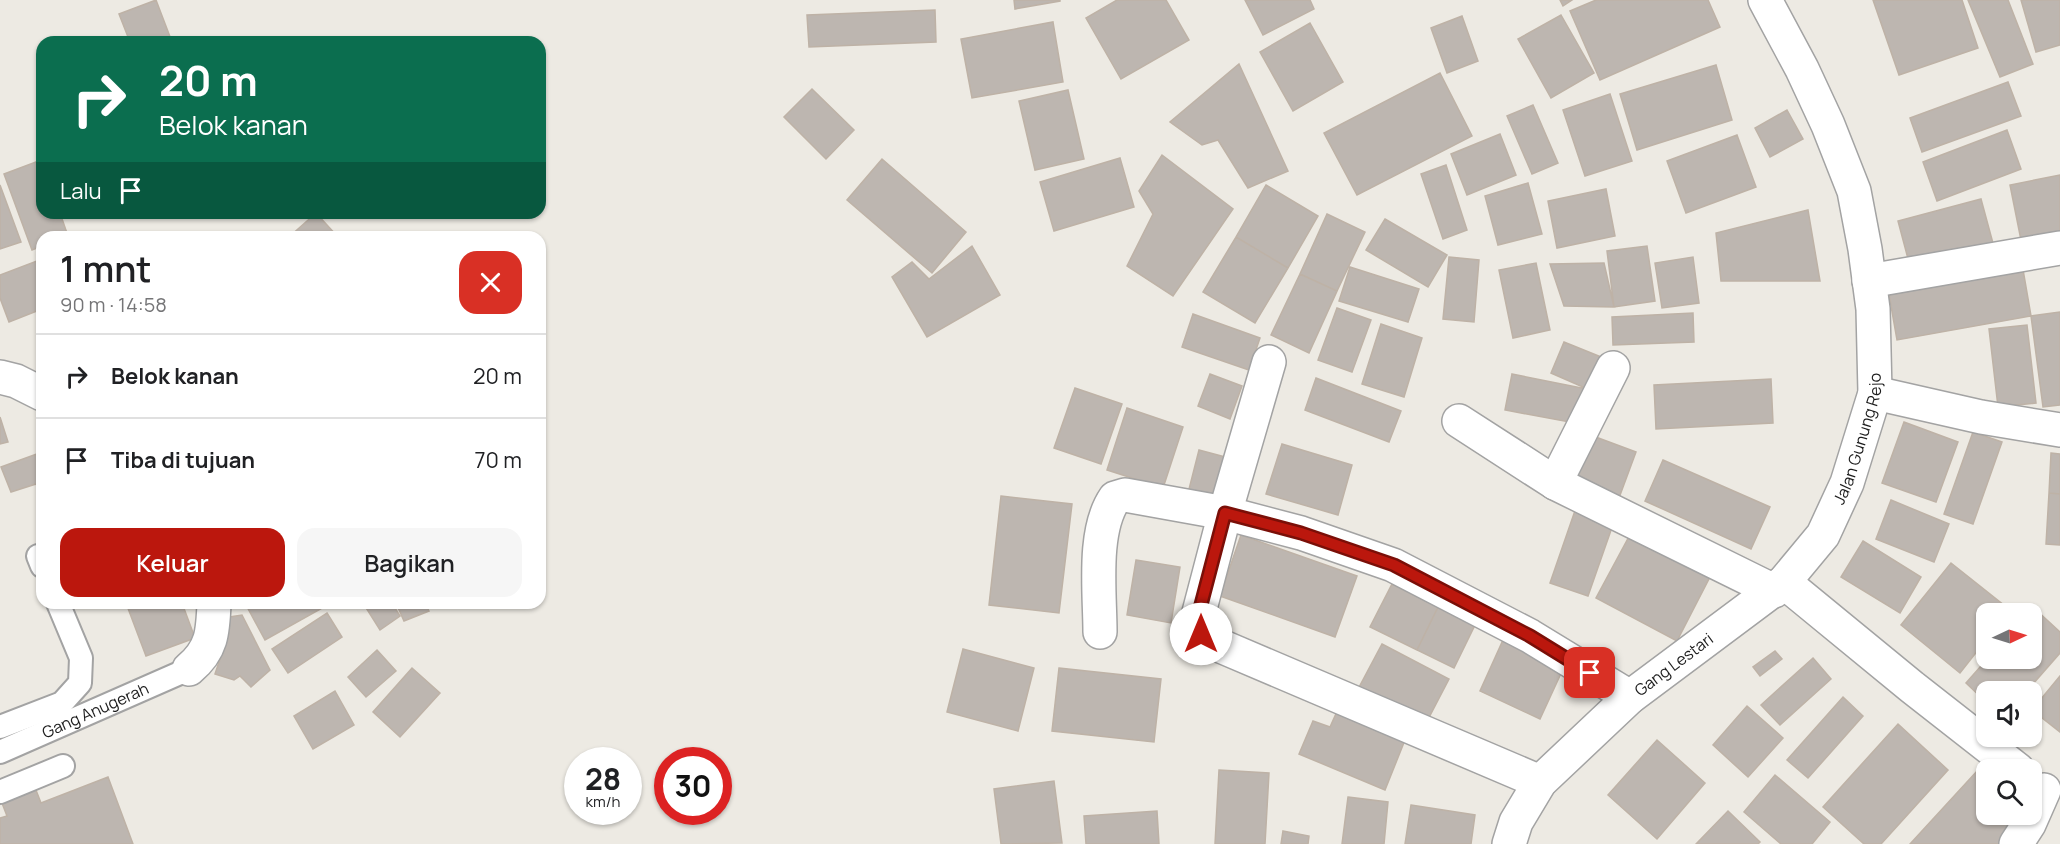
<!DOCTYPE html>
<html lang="id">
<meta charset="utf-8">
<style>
:root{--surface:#fff;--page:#f6f6f6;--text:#202124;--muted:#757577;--line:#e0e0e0;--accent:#bb170d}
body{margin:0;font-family:Manrope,sans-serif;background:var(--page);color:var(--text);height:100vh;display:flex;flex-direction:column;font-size:22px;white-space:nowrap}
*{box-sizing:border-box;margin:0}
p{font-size:20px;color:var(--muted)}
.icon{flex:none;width:33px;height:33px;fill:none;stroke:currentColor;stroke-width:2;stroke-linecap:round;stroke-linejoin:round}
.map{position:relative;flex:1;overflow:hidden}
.side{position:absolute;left:36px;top:231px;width:510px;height:378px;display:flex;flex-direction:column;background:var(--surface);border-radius:18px;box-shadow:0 2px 4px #0004}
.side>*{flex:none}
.hud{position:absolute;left:36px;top:36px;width:510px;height:183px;border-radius:18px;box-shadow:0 2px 4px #0004;background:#0b6e4f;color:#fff;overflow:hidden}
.needle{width:39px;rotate:86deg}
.buttons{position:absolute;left:1976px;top:603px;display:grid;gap:12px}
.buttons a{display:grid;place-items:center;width:66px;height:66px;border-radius:12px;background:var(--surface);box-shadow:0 2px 4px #0004;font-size:30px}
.speed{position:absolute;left:564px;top:747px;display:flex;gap:12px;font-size:30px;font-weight:700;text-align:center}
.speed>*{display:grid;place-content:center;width:78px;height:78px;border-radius:50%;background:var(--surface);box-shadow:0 2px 4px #0004;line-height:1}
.speed small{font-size:15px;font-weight:400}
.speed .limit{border:9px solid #d22;background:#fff;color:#111}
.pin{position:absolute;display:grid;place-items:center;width:51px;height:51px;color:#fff;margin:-26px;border-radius:12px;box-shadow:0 3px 9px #0006}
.me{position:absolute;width:66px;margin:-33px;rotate:0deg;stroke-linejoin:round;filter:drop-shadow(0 0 4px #0008)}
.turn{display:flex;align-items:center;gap:21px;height:126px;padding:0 24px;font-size:27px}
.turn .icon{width:78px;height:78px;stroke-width:2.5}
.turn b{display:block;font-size:42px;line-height:51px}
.then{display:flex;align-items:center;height:57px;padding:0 24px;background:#0003;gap:12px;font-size:22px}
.round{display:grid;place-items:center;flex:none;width:63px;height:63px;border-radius:18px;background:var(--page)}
.overview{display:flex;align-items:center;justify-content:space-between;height:102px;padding:0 24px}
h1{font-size:36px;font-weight:600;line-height:45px}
.cta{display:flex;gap:12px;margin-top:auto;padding:12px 24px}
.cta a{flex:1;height:69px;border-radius:18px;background:var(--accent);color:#fff;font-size:24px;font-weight:600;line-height:69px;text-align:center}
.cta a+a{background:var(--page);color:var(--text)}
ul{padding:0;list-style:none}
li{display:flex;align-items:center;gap:18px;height:84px;padding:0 24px;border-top:2px solid var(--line)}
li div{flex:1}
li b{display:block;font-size:22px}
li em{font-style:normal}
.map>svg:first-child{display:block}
</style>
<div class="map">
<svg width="2060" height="844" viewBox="0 0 2060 844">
<rect width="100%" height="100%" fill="#edeae3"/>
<path fill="#bdb6b0" stroke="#beb2a6" stroke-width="1.5" d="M156,0L172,42H130L119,14Z
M1014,0H1060V1L1015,9Z
M1117,0H1166L1189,40L1121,79L1086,18Z
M1245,0H1310L1314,9L1263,35Z
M1560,0H1572L1563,6Z
M1596,0H1708L1720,27L1600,80L1570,11Z
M1873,0H1962L1978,48L1899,75Z
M1968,0H2008L2033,64L2000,77Z
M2021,0H2060V45L2036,52Z
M935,10L936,42L809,47L807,15Z
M1561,15L1594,73L1551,98L1518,39Z
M1462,16L1478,61L1447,73L1431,28Z
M1053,22L1063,82L972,98L961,39Z
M1310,23L1343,82L1293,111L1260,52Z
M1239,64L1288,171L1248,188L1218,140L1202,145L1170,122Z
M1716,65L1732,120L1637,150L1620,94Z
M1440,73L1472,136L1357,195L1324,133Z
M2008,82L2021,116L1922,152L1910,118Z
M812,89L854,130L826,159L784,117Z
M1068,90L1084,159L1035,170L1019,101Z
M1610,94L1632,161L1585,176L1563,110Z
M1533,105L1558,163L1532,174L1507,116Z
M1787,110L1803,139L1770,157L1755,128Z
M2007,130L2021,169L1937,201L1923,162Z
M1500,134L1516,175L1467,195L1451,154Z
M1737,135L1756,187L1686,213L1667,161Z
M1162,155L1233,209L1173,296L1127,266L1153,214L1139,191Z
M1120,158L1134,207L1054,231L1040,182Z
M882,159L966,232L932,273L847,200Z
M41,160L42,213H60L68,236L42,237V246L32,250L4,174Z
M1446,165L1467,230L1443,239L1421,174Z
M2060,175V242L2023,250L2010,185Z
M1528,183L1542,234L1498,245L1485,196Z
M0,185L21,242L0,249Z
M1266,185L1318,216L1288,268L1236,237Z
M1606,189L1615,236L1557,248L1548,201Z
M1981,199L1994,247L1911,270L1898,221Z
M1808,210L1820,281H1721L1716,233Z
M316,213L338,237H289Z
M1327,214L1365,232L1337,291L1300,274Z
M1385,219L1447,255L1428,287L1366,250Z
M1236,237L1288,268L1255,323L1203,292Z
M972,246L1000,295L927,337L892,277L912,262L929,279Z
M1647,246L1655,301L1614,307L1607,251Z
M1449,257L1479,260L1474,322L1443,319Z
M1693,257L1699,303L1662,308L1655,263Z
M2021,258L2031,316L1897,340L1887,283Z
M42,259V309L9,322L0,298V275Z
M1536,263L1550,330L1513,338L1499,270Z
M1604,263L1614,307L1564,306L1550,264Z
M1350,267L1419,289L1408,322L1339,301Z
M1300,274L1337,291L1309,353L1271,335Z
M1337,308L1371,320L1352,372L1318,360Z
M2060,312V405L2043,407L2031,316Z
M1693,313L1694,342L1613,345L1612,317Z
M1193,314L1260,338L1249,370L1182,347Z
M1381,324L1422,338L1404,397L1362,384Z
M2027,325L2036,403L1998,407L1989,329Z
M1564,342L1606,359L1592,391L1551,373Z
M1210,374L1242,386L1230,419L1198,406Z
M1512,374L1587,389L1580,424L1505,410Z
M1316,378L1401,411L1389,442L1305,410Z
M1771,379L1773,423L1656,429L1654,385Z
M1075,388L1122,404L1101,464L1054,448Z
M1127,408L1183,427L1163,488L1107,470Z
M0,417L8,442L0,444Z
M1904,422L1958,442L1936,502L1882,483Z
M1973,432L2002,442L1973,524L1944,514Z
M1585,433L1636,452L1616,506L1565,486Z
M1282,444L1352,465L1338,515L1266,494Z
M1199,450L1233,459L1221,510L1186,501Z
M42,452V497L36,484L11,492L1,467Z
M2051,453L2060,454V494L2049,493Z
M1663,460L1770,507L1751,549L1645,501Z
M2049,493L2060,494V545L2046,544Z
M1001,496L1072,504L1059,613L989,605Z
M1891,500L1949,524L1934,562L1876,539Z
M1578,502L1616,516L1588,596L1550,583Z
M1632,531L1712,573L1677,641L1596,598Z
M1241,535L1357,576L1335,637L1220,596Z
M1863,541L1921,577L1900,613L1841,577Z
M1136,560L1180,567L1171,623L1127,615Z
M1951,563L2010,610L2007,614H1986V640L1960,673L1901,625Z
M1392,584L1438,607L1417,650L1370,627Z
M126,603H182L195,638L146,656Z
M245,603H321L324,607L265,640Z
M363,603H392L400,616L380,630Z
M396,603H425L429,611L404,621Z
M1438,607L1475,625L1454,668L1417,650Z
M2034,608L2060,632V653L2026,692H1986V702L1966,683L1988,658H2031V614H2029Z
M327,613L342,637L288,673L272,649Z
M242,615L270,670L251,687L240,676L234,680L215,674L226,641L223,618Z
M1503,640L1564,667L1540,719L1480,691Z
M1382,644L1449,679L1423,729L1356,693Z
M963,649L1034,668L1018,731L947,712Z
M377,650L396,671L366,697L348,677Z
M1775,651L1782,659L1760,676L1753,667Z
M1813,658L1831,679L1780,725L1761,705Z
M412,668L440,693L400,737L373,712Z
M1059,668L1161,679L1154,742L1052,731Z
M2060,676V732L2032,710Z
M335,691L354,725L313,749L294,716Z
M1843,697L1863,716L1808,778L1787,760Z
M1747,706L1783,738L1748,777L1713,745Z
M1339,707L1407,735L1385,790L1299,754L1313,721L1330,727Z
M1898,724L1948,770L1881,844H1864L1823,807Z
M1657,740L1705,783L1657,839L1608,795Z
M1219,770L1269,773L1265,844H1215Z
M1977,771L1986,780V814H2024L2000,844H1910Z
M1775,775L1830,822L1812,844H1781L1744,812Z
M108,777L133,844H0V818L7,816L0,798L34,785L41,803Z
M1054,781L1062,843L1001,844L994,789Z
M1348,797L1388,802L1384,844H1342Z
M1411,805L1475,815L1471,844H1405Z
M1157,811L1159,844H1086L1084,816Z
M1728,811L1760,842L1758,844H1696Z
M1283,831L1309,836L1308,844H1281Z"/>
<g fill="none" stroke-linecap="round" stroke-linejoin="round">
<defs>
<g id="service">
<path d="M38,556L42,566"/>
<path d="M0,727L62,703L80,683L81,658L58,603"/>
<path id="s1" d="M0,752L189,669"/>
<path d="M0,792L63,766"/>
</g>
<g id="minor">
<path d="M1869,281L2060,248"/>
<path d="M1269,362L1225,513L1197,620L1201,634L1216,644L1540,782"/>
<path d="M0,377L16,381L42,394"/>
<path d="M1875,393L1981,417L2060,430"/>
<path d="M1459,421L1555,483L1774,591"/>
<path d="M1555,483L1613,368"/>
<path d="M1784,582L1912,687L2018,770"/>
<path d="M1100,632C1100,593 1092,531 1115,498L1125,495L1225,513L1301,533L1393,565L1530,636L1630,697"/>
<path d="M189,669C212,650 213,632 214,603"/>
<path id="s2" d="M1509,844L1516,822L1540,782L1630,697L1784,582L1823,535L1847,483L1875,393L1873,309L1865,249L1854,191L1828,125L1802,69L1765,0"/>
<path d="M2016,844L2029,824L2044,790"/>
</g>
</defs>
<use href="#service" stroke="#a3a3a3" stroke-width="26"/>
<use href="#minor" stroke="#a3a3a3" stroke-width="36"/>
<use href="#service" stroke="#fff" stroke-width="22"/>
<use href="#minor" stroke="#fff" stroke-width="33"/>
</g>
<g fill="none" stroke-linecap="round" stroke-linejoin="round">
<defs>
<path id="route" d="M1201,634L1197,620L1225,513L1301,533L1394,565L1530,636L1590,673"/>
</defs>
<use href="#route" stroke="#7a0f08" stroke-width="15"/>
<use href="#route" stroke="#bb170d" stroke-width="10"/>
</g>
<g text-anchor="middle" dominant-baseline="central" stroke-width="5" stroke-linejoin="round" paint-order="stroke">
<g font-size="16" fill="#1c1c1c" stroke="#fff">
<text stroke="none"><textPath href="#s2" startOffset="550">Jalan Gunung Rejo</textPath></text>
<text stroke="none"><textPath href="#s2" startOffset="248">Gang Lestari</textPath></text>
<text stroke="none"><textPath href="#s1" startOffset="104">Gang Anugerah</textPath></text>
</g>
</g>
</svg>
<div class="buttons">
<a><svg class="needle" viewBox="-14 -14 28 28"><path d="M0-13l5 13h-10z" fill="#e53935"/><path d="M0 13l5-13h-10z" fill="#757577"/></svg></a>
<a><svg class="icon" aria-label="sound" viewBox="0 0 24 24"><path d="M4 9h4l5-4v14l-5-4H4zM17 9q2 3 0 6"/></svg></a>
<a><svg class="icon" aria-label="search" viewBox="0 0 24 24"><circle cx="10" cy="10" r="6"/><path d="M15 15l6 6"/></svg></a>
</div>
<div class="speed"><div>28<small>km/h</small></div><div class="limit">30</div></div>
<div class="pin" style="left:1590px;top:673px;background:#d93025"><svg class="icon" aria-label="arrive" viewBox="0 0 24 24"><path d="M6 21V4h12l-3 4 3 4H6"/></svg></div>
<svg class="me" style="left:1201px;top:634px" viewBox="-20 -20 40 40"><circle r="19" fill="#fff"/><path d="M0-13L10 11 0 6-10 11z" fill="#bb170d"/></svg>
<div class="hud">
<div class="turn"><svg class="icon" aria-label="right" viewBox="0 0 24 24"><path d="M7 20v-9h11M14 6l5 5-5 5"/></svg><div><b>20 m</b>Belok kanan</div></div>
<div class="then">Lalu<svg class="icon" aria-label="arrive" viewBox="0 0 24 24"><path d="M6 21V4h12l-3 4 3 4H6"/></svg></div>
</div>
<section class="side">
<div class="overview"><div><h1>1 mnt</h1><p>90 m · 14:58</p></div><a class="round" style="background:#d93025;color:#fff"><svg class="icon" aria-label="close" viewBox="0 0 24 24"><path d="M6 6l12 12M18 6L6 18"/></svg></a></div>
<ul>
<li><svg class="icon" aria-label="right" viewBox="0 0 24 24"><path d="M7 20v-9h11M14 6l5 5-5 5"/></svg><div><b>Belok kanan</b></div><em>20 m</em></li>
<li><svg class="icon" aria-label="arrive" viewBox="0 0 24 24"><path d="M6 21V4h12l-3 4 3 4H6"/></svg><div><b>Tiba di tujuan</b></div><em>70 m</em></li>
</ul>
<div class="cta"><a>Keluar</a><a>Bagikan</a></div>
</section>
</div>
